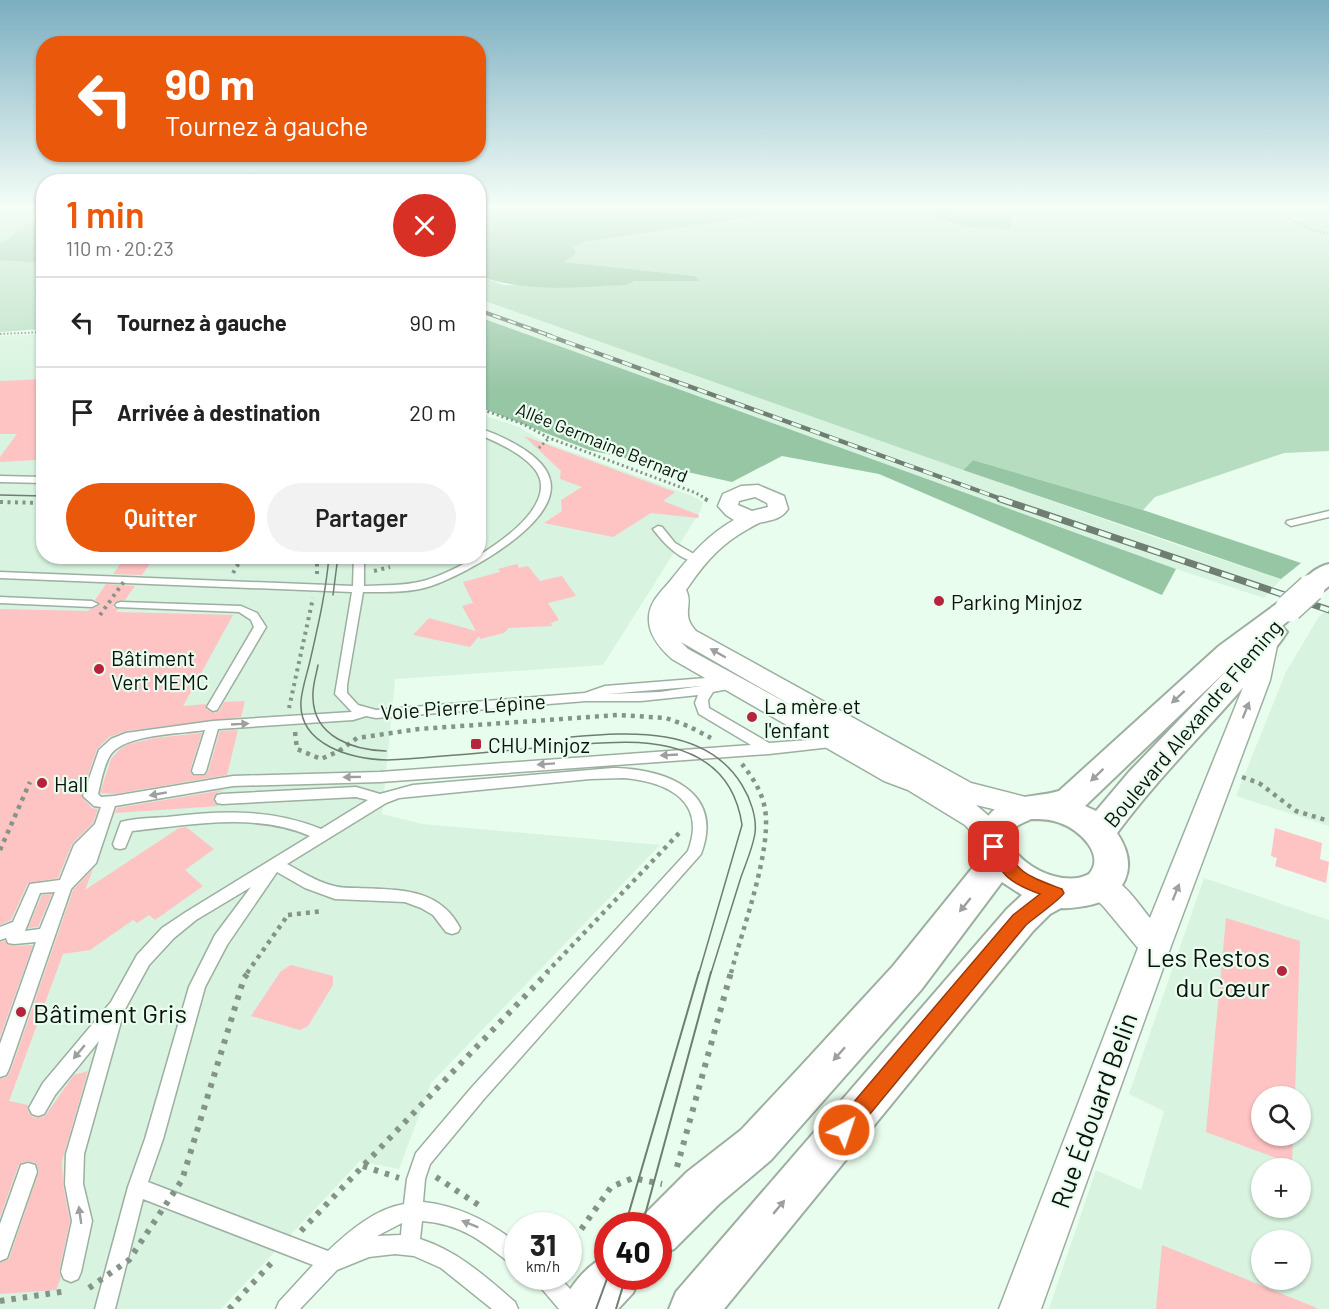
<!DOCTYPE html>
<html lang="fr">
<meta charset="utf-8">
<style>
:root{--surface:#fff;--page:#f2f2f2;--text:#222;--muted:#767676;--line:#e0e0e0;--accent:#ea580c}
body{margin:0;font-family:Barlow,sans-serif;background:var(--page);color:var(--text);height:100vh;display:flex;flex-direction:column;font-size:22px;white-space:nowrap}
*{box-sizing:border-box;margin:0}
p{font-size:20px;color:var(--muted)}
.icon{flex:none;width:33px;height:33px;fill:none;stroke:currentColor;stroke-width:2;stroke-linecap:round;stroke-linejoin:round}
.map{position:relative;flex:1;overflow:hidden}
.side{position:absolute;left:36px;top:174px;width:450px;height:390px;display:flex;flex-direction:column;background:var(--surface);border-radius:24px;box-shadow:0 2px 4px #0004}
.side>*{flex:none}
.hud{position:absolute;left:36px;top:36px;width:450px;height:126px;border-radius:24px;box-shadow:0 2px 4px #0004;background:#ea580c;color:#fff;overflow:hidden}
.fabs{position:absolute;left:1251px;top:1086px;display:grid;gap:12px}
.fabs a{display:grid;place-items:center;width:60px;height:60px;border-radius:50%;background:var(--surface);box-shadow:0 2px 4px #0004;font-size:30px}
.speed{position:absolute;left:504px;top:1212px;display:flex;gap:12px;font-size:30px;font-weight:700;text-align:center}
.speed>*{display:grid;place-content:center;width:78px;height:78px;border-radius:50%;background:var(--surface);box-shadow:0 2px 4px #0004;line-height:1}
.speed small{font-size:15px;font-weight:400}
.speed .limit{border:9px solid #d22;background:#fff;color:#111}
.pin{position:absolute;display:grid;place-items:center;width:51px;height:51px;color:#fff;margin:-26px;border-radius:12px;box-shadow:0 3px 9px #0006}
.me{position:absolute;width:66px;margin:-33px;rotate:40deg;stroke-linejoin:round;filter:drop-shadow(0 0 4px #0008)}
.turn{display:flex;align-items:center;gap:21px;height:126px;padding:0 30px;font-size:27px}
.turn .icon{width:78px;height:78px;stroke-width:2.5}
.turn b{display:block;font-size:42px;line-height:51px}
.round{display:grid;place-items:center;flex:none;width:63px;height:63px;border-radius:32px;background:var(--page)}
.overview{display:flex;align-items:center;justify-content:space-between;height:102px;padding:0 30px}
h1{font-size:36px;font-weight:600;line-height:45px;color:var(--accent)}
.action{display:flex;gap:12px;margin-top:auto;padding:12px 30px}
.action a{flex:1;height:69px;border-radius:36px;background:var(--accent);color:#fff;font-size:24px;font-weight:600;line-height:69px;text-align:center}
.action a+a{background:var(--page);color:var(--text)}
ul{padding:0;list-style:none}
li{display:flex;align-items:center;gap:18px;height:90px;padding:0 30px;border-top:2px solid var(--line)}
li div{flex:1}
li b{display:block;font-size:22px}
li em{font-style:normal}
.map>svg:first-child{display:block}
</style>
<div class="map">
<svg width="1329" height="1309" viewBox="0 0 1329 1309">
<rect width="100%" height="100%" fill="#e8fded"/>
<path fill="#d8f3df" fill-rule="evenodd" d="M478,299L1171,543L1281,579L1264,598L1176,569L479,317Z
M43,334L44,556H478L479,414L519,427L542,441L692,496L703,502L701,510L603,665L395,679L382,814L422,824L660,845L431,1083L399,1169L360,1161L221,1309H0V336Z
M1329,607V826L1236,796L1286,672L1318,618Z
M1204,878L1329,920V1309H1049L1096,1170L1141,1190L1164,1111L1129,1094ZM1262,1096H1300V1136H1262ZM1262,1168H1300V1208H1262ZM1262,1240H1300V1280H1262Z"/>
<path fill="#b7ddc1" d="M0,207H43V329L0,332Z
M773,207H899L962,226L1010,230L1012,216H968L956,207H1329V451L1284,453L1155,497L1143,510L973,460L963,470L479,299V276L504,285H626L634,281H698L695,276L563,262L572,247L583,242L776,214L781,208Z"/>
<path fill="#97c6a5" d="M480,207H773L782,208L776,214L583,242L573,247L576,254L564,262L695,276L699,281H634L626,285C576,287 526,293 479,276Z
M899,207H956L968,216H1012L1011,230L962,226Z
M43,221V263L0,260V244L13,235L19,227Z
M479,317L1176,569L1162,595L879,474L782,456L732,482L589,450L479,407Z
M973,460L1143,510L1301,563L1281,579L963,470Z"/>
<path fill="#fec3c3" d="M44,379V448L36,460L0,462V457L17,434H0V381Z
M524,436L675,492L663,501L699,515L698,518L651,513L613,537L544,523L562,511L561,500L582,487L560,479L561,471Z
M126,556H155L142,575L113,574Z
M517,564L519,568L528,566L540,581L562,576L576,596L548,603L559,620L551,623L552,626L509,628L504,633L480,639L479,636L470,647L413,635L429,618L476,631L462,606L473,603L463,582L500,572L498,569Z
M106,584L135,586L125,600L113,603V607L118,609L116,612L233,615L183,706L206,704V709L214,713L219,711L224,702L245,701L241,717L126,731L109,737L97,749L81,795L92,808L98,809L93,823L72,844L58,878L28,883L11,920L0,925V609L87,611L100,605L95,600Z
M238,730L227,775L114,794L100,793L111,759L120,749L129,744L155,738L202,733L190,770L194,776H204L208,772L220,731Z
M224,790L217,793L213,798L215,804L219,806L115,813L117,808Z
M186,827L214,849L185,870L203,886L155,920L149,915L137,923L133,920L90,950L63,954L9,1101L28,1105L27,1109L31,1116L37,1118L45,1116L74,1075L88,1071L62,1161L63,1184L70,1221L59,1272L61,1277L56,1290L0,1294V1263L9,1259L39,1171L36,1163L27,1161L19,1164L0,1217V1079L7,1077L11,1070L73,890L93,869L85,890L179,828Z
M1275,828L1322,843L1320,859L1329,862L1326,883L1275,866L1277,858L1271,856Z
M52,894L38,927L28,928L42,895Z
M1226,918L1300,941L1295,1096H1262V1136H1293L1292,1164L1206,1132Z
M5,941L8,945L14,946L33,945L0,1037V942Z
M291,965L333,976V985L308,1026L300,1030L251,1016L281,971Z
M1162,1245L1317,1308L1316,1309H1156Z"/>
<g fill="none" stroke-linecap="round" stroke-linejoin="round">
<defs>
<path id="service" d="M478,428C501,435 545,455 550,480C561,523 464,575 431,586C410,593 385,592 363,592L347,685V693L358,705L376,710L585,693L605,686L706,678C715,679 726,682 734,680L740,684L738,687L713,692L708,700L709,708L769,743L835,738L840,740L842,743L840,746L769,754L380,782L233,786L115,806L96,863L71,889L9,1069L6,1075L0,1077V1044L36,942L14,944L8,943L6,938L0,940V927L13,922L30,884L60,880L74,845L95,824L101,807L94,806L83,796L99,750L111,739L126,733L213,721L352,712L335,694L352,592L0,578V572L353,586L354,556H364V586C383,585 405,586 423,581C455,573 552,521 540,479C534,458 497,442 478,434ZM701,686L660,692L607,694ZM698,695L695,703L699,714L751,745L380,772L233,776L114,796L101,797L98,794C101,782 104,764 111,754C126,734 180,734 205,730L192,771L194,774H204L206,771L218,729L353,720L366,716L376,718L586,701H641ZM55,892L40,929L25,931L40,893Z
M0,476L44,477V483L0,482Z
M1329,511V517L1291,526L1286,523L1287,521Z
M658,526L662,527L675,543L699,557L700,559L699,561C682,564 662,541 653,529Z
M0,597L92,601L98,604L92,607L0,603Z
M121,602L241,606L257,613L266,627L217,710L213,711L207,707L254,627L251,620L239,612L117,607L115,605L117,603Z
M613,768C665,769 725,790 701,854L484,1099L430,1164L425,1179L423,1202C460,1206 490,1222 518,1244V1267L511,1264C482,1241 461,1224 422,1221L420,1239C458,1251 486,1277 515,1302L518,1309H492L441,1268L414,1256L395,1254L369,1257L337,1270L300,1309H276L279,1302L313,1265L143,1199L115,1309H95L128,1187L145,1139L189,987L215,935L251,887L196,920L174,938L149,965L124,1011L84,1154L83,1184L92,1221L81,1272L78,1279L71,1282L64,1279L61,1272L72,1221L65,1184L66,1154L99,1041L55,1095L44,1114L38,1116L32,1114L29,1108L43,1083L111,1002L137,955L162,928L186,912L310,836C254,812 190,825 132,831L125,848L120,849L115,848L113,844L121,822C135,818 152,818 167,817C220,811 271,808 321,829L368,800L356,797L222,804L217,803L215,799L217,795L222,794L356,787L380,794L413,785ZM624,778C668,782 707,801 688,851L472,1087L416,1153L407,1179L404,1204C375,1209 349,1231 328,1251L148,1182L163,1139L205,987L227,945L277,872L305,888L335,899L405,902L421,908L433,915L446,932L452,934L458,932L460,928C439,887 397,890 357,888C349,888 341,888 334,886C317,882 302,872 287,864L386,803L399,798L590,779ZM402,1223L401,1235L377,1236Z
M28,1163L35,1165L37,1172L7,1258L0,1261V1224L21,1165Z
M534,1276H558L571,1290L580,1309H559L537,1283Z"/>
<path id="minor" d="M758,485L784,496L788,509C781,520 770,520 759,523C752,526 745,531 738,535C716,549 701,568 686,590C694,605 680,614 696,631L971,783L1037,800L1041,807L1037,814L1027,817L976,805L1003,828L1007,836L1003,844L993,847L983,844L965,825L908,790L884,781L672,659C661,649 649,636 649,620C648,603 661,592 671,580C690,556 706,536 734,520L726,515L718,506L723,494L741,486ZM755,497L767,503L768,507L752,511L738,505L739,501ZM681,642L796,708L688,649Z
M1266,634L1274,636L1278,641L1270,680L1171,946L1041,1309H999L1138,948L1104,907L1090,893L1086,885L1090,877C1117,868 1135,900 1150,918L1246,680L1254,641L1258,636Z"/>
<path id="tertiary" d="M1329,564V586C1320,594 1314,597 1302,594L1298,588C1305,577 1316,567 1329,564Z
M1289,600L1299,602L1303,608L1282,626L1287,632L1283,638C1232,707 1168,764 1117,833C1140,867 1126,899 1085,906C1077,907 1069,909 1061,908L1050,914L1033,931L724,1309H669L676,1292L1007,909L1022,895L1002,882L921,990L771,1160L719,1204L674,1249L658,1256V1226H638L642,1217L687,1172L741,1130L800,1067L893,966L982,856C977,846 976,835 982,825C1002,791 1028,800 1059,791L1219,646L1279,602ZM1228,669L1129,772L1096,811L1085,806ZM1031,819C1041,819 1051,819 1060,823C1079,829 1106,855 1089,874C1057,892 994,851 1015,828C1018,824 1026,822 1031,819Z
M608,1256V1276H640L633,1293L618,1309H560C568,1289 586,1264 608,1256Z"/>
</defs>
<use href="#service" stroke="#9cafa0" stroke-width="3"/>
<use href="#minor" stroke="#9cafa0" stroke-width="3"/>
<use href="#tertiary" stroke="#9cafa0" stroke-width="4"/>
<path stroke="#859488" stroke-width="2" stroke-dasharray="1.5 2" stroke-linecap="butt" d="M1266,207L1313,230L1329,234
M0,334L44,332"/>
<path stroke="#859488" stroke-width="3" stroke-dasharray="2 3" stroke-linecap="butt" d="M478,408L523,424L549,438L696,493L708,500
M539,448L549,438"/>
<path stroke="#859488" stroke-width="4" stroke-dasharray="3 4.5" stroke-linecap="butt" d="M705,499L711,502
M0,502L44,503
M317,556V577
M374,571L390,567
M233,573L243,556
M289,708L313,598"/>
<path stroke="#859488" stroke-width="4.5" stroke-dasharray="4 5" stroke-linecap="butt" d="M295,732L297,749L321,759L339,751L357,738L419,729L618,715L666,718L688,726L711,738
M1242,777L1259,783L1296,811L1329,821
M0,850L30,782
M288,915L323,911
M546,973L682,830
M731,973C742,930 772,851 765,809C762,792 753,778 742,764"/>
<path stroke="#859488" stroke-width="6" stroke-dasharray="4.5 7" stroke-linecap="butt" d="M363,1166L399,1178
M677,1167L731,972
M436,1177L480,1206
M301,1231L548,972
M568,1248L611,1187L633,1178L662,1184
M0,1301L67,1291
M229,1309L275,1259"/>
<use href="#service" fill="#fff" fill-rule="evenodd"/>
<use href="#minor" fill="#fff" fill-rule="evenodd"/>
<use href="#tertiary" fill="#fff" fill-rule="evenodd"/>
<path stroke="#707d73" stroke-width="1.5" d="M0,495L44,496
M329,556C326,592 318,626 310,661C307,674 302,688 301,701C298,746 353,759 387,760C447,757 508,750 569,745C602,743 637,739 670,747C711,757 736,783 742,825L699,973
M333,595L338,556
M318,665C316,676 312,687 313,698C314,737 353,750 386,751
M571,737C631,732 706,726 742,785C750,798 757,817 755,833C753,847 746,863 741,877C731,909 721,941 711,973"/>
<path stroke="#707d73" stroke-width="2" d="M625,1226L699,972
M642,1226L711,972
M596,1309L608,1276
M616,1309L626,1276"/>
<defs>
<path id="rail-far2" d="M478,310L551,336"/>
<path id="rail-far1" d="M547,335L1004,500"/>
<path id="rail" d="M1000,499L1329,610"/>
</defs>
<use href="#rail-far2" stroke="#707d73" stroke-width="4"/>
<use href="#rail-far1" stroke="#707d73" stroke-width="4.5"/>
<use href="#rail" stroke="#707d73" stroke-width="7"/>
<use href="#rail-far2" stroke="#e8fded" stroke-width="2" stroke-dasharray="8" stroke-linecap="butt"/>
<use href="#rail-far1" stroke="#e8fded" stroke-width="3" stroke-dasharray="10" stroke-linecap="butt"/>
<use href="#rail" stroke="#e8fded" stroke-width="4.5" stroke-dasharray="13" stroke-linecap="butt"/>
<defs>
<path id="tertiary-bridge" d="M1289,608L1311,588"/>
</defs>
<use href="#tertiary-bridge" stroke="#9cafa0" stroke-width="30" stroke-linecap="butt"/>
<path stroke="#859488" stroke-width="4" stroke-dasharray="3 4.5" stroke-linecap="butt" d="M100,615L125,580"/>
<path stroke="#859488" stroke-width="4.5" stroke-dasharray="4 5" stroke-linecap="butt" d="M247,973L288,915"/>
<path stroke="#859488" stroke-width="6" stroke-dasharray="4.5 7" stroke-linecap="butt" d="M89,1288L129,1260L182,1180L244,978L249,972"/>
<use href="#tertiary-bridge" stroke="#fff" stroke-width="27"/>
</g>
<defs><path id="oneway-solid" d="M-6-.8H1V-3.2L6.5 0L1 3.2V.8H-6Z" transform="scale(1.5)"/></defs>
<g fill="#9da09e">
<use href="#oneway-solid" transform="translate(718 653) rotate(-150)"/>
<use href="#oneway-solid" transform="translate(1178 697) rotate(137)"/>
<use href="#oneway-solid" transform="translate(1246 710) rotate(-68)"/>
<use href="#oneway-solid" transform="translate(240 724) rotate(-3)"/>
<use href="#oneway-solid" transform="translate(669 755) rotate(177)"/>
<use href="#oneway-solid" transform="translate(546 764) rotate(176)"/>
<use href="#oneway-solid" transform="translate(1097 775) rotate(136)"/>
<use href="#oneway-solid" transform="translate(352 777) rotate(179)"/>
<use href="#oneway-solid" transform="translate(158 794) rotate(170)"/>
<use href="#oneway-solid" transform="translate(1176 892) rotate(-68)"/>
<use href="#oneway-solid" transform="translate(965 905) rotate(129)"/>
<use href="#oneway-solid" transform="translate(79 1052) rotate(130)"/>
<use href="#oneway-solid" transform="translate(839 1054) rotate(132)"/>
<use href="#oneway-solid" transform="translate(779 1207) rotate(-50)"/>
<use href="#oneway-solid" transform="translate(80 1215) rotate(-98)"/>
<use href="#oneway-solid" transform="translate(470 1224) rotate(-158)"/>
</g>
<linearGradient id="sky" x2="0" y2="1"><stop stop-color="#7baec1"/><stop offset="0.53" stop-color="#f5fef7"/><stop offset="1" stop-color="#f5fef7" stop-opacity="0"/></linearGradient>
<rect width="1329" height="390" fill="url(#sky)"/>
<path fill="#ea580c" stroke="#983908" stroke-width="1.5" d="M994,841L1000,842C1020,875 1027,876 1062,889L1064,893C1061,899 1034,918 1026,925L851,1137L844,1140L836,1137L833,1130L836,1123L1013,915L1040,894C1009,883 1002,875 986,847L989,842Z"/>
<g fill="#b5233c" stroke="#e8fded" stroke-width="2">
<circle cx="939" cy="601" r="6"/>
<circle cx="99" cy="669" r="6"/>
<circle cx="752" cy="717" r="6"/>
<rect x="470" y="738" width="12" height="12" rx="3"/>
<circle cx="42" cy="783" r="6"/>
<circle cx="1282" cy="971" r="6"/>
<circle cx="21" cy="1012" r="6"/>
</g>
<g text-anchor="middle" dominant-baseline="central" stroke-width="4.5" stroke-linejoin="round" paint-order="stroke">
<g font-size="18" fill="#0b110c" stroke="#e8fded">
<text transform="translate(602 442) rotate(22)">Allée Germaine Bernard</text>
</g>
<g font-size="21" fill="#0b110c" stroke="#e8fded" text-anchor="start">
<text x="951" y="601">Parking Minjoz</text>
<text x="111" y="657">Bâtiment<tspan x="111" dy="24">Vert MEMC</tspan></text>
<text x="764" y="705">La mère et<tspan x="764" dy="24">l'enfant</tspan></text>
<text x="488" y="744">CHU Minjoz</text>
<text x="54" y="783">Hall</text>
</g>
<g font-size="21" fill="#0b110c" stroke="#e8fded">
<text transform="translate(463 706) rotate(-4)">Voie Pierre Lépine</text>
<text transform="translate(1192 723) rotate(-50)">Boulevard Alexandre Fleming</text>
</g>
<g font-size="26" fill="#0b110c" stroke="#e8fded" text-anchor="end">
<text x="1270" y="956">Les Restos<tspan x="1270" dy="30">du Cœur</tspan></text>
<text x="33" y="1012" text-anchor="start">Bâtiment Gris</text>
</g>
<g font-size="26" fill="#0b110c" stroke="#e8fded">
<text transform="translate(1093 1110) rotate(-70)">Rue Édouard Belin</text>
</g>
</g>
</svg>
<div class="fabs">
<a><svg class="icon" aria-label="search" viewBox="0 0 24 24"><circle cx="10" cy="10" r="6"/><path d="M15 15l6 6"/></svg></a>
<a>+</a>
<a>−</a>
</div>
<div class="speed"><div>31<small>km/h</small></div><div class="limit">40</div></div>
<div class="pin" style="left:994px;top:847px;background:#d93025"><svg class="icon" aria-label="arrive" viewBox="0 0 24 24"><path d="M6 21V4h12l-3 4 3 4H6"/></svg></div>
<svg class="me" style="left:844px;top:1130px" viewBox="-20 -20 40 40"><circle r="17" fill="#ea580c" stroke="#fff" stroke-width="3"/><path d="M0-11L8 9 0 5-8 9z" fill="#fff"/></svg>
<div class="hud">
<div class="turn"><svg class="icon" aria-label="left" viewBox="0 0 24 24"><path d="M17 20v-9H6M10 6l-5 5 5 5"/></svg><div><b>90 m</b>Tournez à gauche</div></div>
</div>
<section class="side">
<div class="overview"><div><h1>1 min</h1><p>110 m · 20:23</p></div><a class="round" style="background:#d93025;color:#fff"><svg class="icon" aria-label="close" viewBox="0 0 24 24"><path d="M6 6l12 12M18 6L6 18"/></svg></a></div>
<ul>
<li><svg class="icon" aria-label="left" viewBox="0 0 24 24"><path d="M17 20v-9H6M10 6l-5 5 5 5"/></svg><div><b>Tournez à gauche</b></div><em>90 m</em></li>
<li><svg class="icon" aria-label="arrive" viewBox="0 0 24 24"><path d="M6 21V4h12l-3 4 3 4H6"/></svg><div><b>Arrivée à destination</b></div><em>20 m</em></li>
</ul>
<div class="action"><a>Quitter</a><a>Partager</a></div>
</section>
</div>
